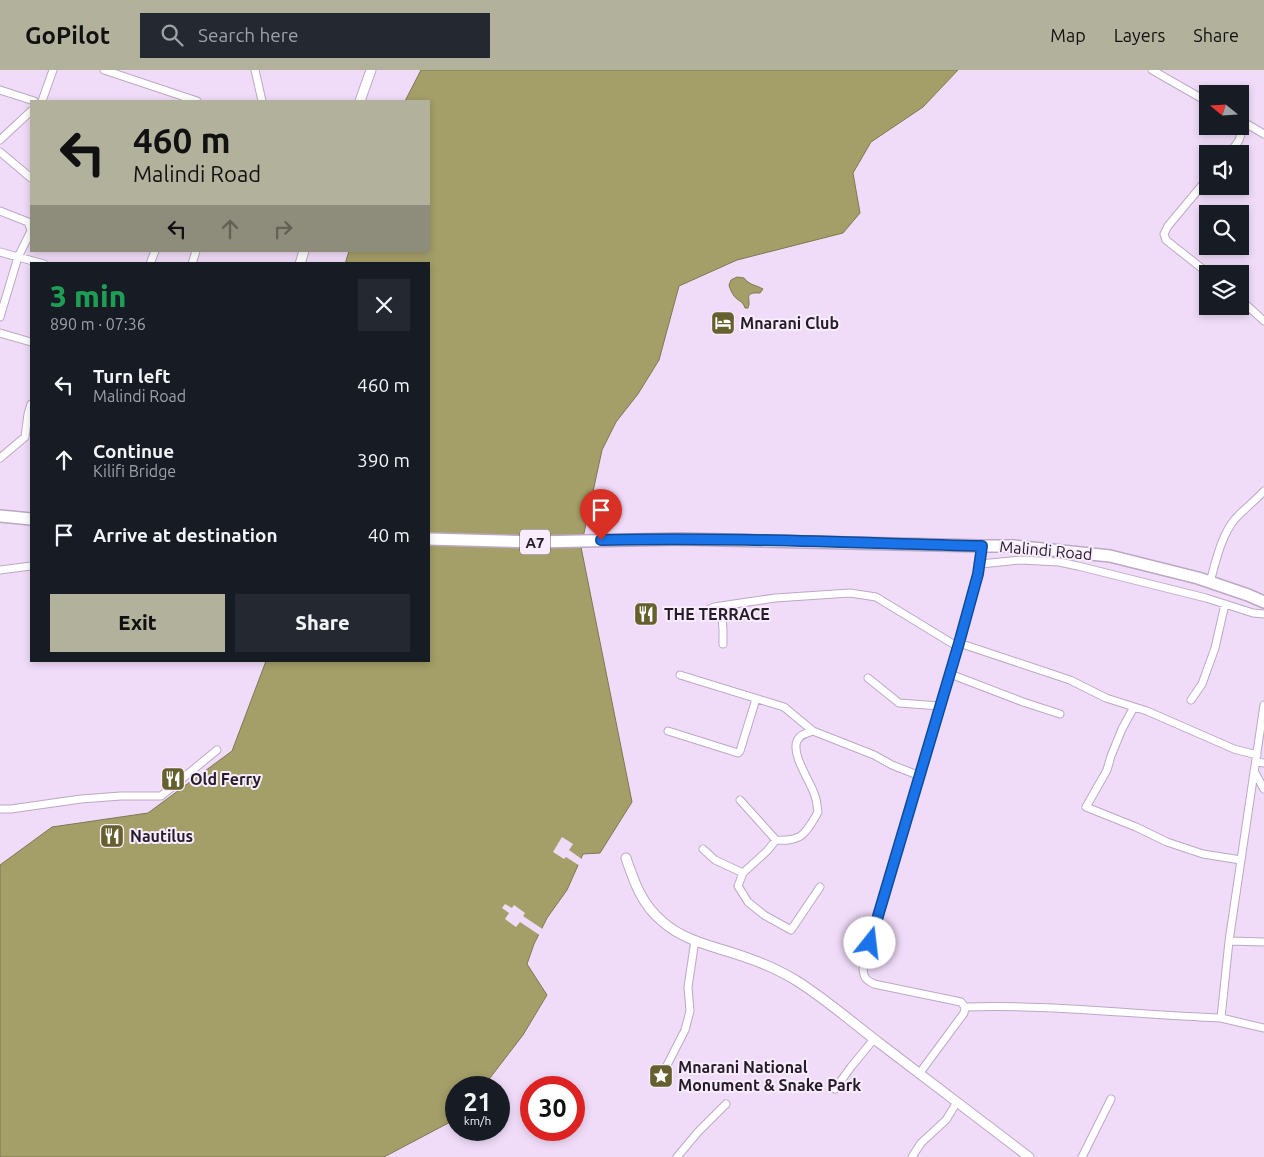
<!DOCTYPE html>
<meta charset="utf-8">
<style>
:root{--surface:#171b24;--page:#242831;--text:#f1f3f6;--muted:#9ea1a6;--accent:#b2b19c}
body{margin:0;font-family:Ubuntu,sans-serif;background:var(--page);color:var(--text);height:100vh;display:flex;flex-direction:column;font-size:19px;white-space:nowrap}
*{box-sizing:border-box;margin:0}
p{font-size:16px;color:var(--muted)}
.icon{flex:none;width:28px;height:28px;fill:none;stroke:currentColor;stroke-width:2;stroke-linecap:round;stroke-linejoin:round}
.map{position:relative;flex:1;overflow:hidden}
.drawer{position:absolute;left:30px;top:192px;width:400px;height:400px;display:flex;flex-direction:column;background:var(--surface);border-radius:0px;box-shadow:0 2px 8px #0003}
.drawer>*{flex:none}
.hud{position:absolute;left:30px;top:30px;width:400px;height:152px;border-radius:0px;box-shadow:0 2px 8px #0003;background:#b2b19c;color:#111;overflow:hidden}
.needle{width:32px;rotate:288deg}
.fabs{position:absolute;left:1199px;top:15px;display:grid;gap:10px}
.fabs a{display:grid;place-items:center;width:50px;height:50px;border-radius:0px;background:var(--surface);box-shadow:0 2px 8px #0003;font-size:25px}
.speed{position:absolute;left:445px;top:1006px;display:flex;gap:10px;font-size:25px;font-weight:700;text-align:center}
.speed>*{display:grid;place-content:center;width:65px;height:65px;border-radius:50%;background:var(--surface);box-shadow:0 2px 8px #0003;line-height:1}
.speed small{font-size:12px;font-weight:400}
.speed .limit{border:8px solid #d22;background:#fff;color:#111}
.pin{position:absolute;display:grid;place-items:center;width:42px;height:42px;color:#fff;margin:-51px -21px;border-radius:50% 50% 50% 0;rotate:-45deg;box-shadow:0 0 5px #0007}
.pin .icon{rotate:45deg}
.me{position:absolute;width:55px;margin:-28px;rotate:16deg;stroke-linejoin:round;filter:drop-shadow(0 0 4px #0008)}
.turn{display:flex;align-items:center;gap:18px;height:105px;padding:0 20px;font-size:22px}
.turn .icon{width:65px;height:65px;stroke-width:2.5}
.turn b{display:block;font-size:35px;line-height:42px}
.lanes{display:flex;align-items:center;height:48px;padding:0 20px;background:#0003;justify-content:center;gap:25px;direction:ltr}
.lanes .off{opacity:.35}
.round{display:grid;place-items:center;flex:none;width:52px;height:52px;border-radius:0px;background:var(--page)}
.headline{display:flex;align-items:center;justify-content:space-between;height:85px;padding:0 20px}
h1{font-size:30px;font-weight:800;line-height:38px;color:#1e9e55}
.cta{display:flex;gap:10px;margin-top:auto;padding:10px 20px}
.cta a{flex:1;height:58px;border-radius:0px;background:var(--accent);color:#111;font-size:20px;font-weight:800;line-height:58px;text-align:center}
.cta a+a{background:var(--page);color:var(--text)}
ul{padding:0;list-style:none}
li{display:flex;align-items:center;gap:15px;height:75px;padding:0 20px}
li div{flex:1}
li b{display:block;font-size:19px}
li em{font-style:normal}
header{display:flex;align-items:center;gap:30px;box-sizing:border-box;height:70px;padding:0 25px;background:var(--accent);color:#111}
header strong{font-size:24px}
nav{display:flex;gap:28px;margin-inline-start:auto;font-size:18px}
.search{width:350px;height:45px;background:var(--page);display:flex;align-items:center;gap:12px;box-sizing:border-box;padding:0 18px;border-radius:0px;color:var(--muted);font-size:19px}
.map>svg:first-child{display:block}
</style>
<header>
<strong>GoPilot</strong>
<div class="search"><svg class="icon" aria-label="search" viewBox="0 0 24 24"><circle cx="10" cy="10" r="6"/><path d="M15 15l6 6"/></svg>Search here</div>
<nav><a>Map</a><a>Layers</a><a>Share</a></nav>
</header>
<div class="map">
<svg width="1264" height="1087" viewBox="0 0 1264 1087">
<rect width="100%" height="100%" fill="#f0dcf9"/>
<path fill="#a49f68" stroke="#7e7854" d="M421,0H958L923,37L871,72L853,103L860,143L843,163L737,190L679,216L659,290L638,324L616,352L602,380L581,477L632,732L600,783L583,784L567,820L547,848L534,874L527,894L547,925L523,965L483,1017L456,1018V1049L384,1087H0V795L52,757L148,743L232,681L266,591H429V194H345L349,181H429V31H405Z
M737,207L744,208C749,215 756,215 763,219L760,223C742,222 752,229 748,238H745C743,231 738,231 734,226C732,223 730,219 729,215L731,210Z"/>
<path fill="#f0dcf9" d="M562,767L573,774L569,780L583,790L580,796L566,787L564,789L553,782Z
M505,834L512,838L514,835L525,843L523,846L544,860L541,866L520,852L516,857L505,849L509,843L502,838Z"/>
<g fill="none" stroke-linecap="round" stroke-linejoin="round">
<defs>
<path id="minor" d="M104,0L197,31
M255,0L262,31
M1152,0L1208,32
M0,20L34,31
M42,31L53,0
M1240,50L1264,64
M0,70L31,41
M0,82L31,108
M1228,84C1235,76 1245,67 1239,56
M1208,108L1168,156L1164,164L1166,170L1209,204
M0,141L28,152L31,160
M0,182L44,194
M150,194L155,181
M192,194L196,181
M1240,229L1264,251
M0,247L18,187L31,161
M0,263L31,272
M0,388L25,367L28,344L31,334
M980,494L1020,490L1059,492L1078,496L1206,528L1253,543L1264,544
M0,500L31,496
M1210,512C1216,491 1221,466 1235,449C1244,439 1255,431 1264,421
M721,536L723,559V574
M706,541L714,537L775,528L850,523L876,527L958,577
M959,573L1070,610L1106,628L1147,641L1234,679L1257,685
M950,604L1023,632L1060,644
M680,605L784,637L813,661
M868,608L899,633L940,636
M1191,630L1202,614L1215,578L1225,534
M1264,635L1229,871L1221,948L1264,958
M1134,637L1122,659L1111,686L1107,700L1086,737L1136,757L1167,772L1203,784L1241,790
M668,661L738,683L740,681L756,629
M1256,692L1264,693
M1254,701L1264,719
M740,730L776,770
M0,739H11L81,729L121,726H161L217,680
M703,779L715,790L743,803L767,781L776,770C784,771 798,770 804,763C808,759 815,748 818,742C817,737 817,731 815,726C811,712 791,685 797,671C800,664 807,663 813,661L874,685L892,695L920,706
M743,803L738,816L748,832L764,845L791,860L820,817
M1229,871L1264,872
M965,937C1051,934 1136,945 1221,948
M919,1004L964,943L965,937L961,932L874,914C866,910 864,908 863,899L959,573L978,504L982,476
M662,1005L685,960L690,941L688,917L695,870
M835,1019L851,997L874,969
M677,1087L698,1062L726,1034
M912,1087L921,1073L946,1050L957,1032
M1082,1087L1111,1029"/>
<path id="tertiary" d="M360,31L371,0
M300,194L304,181
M626,788C634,812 642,835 663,852C684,871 716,877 742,886C760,892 781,901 797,911C827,930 854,954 882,975C931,1012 980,1050 1029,1087"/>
<path id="trunk" d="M0,446L31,449
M429,469L534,472L681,469L982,476H1014L1110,486L1198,508L1248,525L1264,532"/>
</defs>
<use href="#minor" stroke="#bca8c5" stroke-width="9"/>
<use href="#tertiary" stroke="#bca8c5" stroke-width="11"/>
<use href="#trunk" stroke="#bca8c5" stroke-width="14"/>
<use href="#minor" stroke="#fff" stroke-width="7"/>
<use href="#tertiary" stroke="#fff" stroke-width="9"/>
<use href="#trunk" stroke="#fff" stroke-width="11"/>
</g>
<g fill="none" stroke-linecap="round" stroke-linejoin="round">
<defs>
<path id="route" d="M601,470C728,467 855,473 982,476L978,504L959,573L870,873"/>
</defs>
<use href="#route" stroke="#114b97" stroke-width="12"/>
<use href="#route" stroke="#1a73e8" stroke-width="9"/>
</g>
<defs>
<symbol id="hotel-square" viewBox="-11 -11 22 22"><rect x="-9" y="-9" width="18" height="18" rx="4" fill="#65602d" stroke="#f9ecfe"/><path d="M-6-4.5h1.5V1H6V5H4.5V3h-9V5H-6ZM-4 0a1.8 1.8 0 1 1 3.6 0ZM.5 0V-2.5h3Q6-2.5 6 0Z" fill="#fff"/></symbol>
<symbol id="restaurant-square" viewBox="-11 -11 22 22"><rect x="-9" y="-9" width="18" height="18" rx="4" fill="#65602d" stroke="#f9ecfe"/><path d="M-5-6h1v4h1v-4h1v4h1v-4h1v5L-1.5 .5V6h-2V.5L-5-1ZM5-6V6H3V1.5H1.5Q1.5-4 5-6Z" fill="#fff"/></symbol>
<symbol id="sight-square" viewBox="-11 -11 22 22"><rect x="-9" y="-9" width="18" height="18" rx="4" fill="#65602d" stroke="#f9ecfe"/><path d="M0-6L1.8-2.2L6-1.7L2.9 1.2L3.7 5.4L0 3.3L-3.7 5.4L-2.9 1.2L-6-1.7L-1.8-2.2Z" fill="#fff"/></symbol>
</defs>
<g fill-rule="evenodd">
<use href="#hotel-square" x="709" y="239" width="28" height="28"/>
<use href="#restaurant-square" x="632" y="530" width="28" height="28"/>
<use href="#restaurant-square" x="159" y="695" width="28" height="28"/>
<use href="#restaurant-square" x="98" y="752" width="28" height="28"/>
<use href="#sight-square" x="647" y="992" width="28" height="28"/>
</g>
<g text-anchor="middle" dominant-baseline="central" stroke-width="4" stroke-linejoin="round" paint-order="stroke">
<rect fill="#f9ecfe" stroke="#645b68" stroke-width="1" x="520" y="459.5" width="30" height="25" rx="4"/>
<g font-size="15" font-weight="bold" fill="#241d27">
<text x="535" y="472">A7</text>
</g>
<g font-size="16" font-weight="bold" fill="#241d27" stroke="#f9ecfe" text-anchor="start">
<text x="740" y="253">Mnarani Club</text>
<text x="664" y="544">THE TERRACE</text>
<text x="190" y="709">Old Ferry</text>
<text x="130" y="766">Nautilus</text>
<text x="678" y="997">Mnarani National<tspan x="678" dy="18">Monument &amp; Snake Park</tspan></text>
</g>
<g font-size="16" fill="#241d27" stroke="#f9ecfe">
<text transform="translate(1046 480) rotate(5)">Malindi Road</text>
</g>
</g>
</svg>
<div class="fabs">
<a><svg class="needle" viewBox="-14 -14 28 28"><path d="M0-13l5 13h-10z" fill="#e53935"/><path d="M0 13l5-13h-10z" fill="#9ea1a6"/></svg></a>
<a><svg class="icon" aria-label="sound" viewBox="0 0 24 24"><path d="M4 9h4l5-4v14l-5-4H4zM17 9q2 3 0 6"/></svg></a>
<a><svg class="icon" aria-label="search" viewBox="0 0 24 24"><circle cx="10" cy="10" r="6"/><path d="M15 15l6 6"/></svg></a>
<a><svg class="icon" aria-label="layers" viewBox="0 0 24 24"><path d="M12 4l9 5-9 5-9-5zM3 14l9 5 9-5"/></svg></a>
</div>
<div class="speed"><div>21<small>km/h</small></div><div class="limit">30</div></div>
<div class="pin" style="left:601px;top:470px;background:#d93025"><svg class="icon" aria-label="arrive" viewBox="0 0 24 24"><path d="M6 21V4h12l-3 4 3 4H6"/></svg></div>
<svg class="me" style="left:870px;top:873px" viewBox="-20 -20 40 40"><circle r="19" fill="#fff"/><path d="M0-13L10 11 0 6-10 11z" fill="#1a73e8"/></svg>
<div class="hud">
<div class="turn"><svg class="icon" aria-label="left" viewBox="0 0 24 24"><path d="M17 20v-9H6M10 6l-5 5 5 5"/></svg><div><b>460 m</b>Malindi Road</div></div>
<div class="lanes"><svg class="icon" aria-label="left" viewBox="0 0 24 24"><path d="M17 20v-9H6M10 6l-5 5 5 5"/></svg><svg class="icon off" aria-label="ahead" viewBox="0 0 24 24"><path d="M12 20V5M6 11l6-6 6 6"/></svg><svg class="icon off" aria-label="right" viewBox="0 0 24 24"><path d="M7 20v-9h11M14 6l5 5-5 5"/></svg></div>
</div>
<section class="drawer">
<div class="headline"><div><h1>3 min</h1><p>890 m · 07:36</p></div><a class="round"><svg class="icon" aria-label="close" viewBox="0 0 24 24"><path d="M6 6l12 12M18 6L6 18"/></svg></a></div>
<ul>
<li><svg class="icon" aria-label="left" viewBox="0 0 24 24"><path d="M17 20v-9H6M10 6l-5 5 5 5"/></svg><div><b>Turn left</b><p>Malindi Road</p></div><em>460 m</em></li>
<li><svg class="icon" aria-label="ahead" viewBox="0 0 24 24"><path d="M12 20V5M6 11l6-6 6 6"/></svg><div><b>Continue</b><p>Kilifi Bridge</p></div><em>390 m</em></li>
<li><svg class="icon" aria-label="arrive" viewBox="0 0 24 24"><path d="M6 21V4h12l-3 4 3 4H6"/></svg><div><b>Arrive at destination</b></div><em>40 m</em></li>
</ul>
<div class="cta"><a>Exit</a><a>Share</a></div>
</section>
</div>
